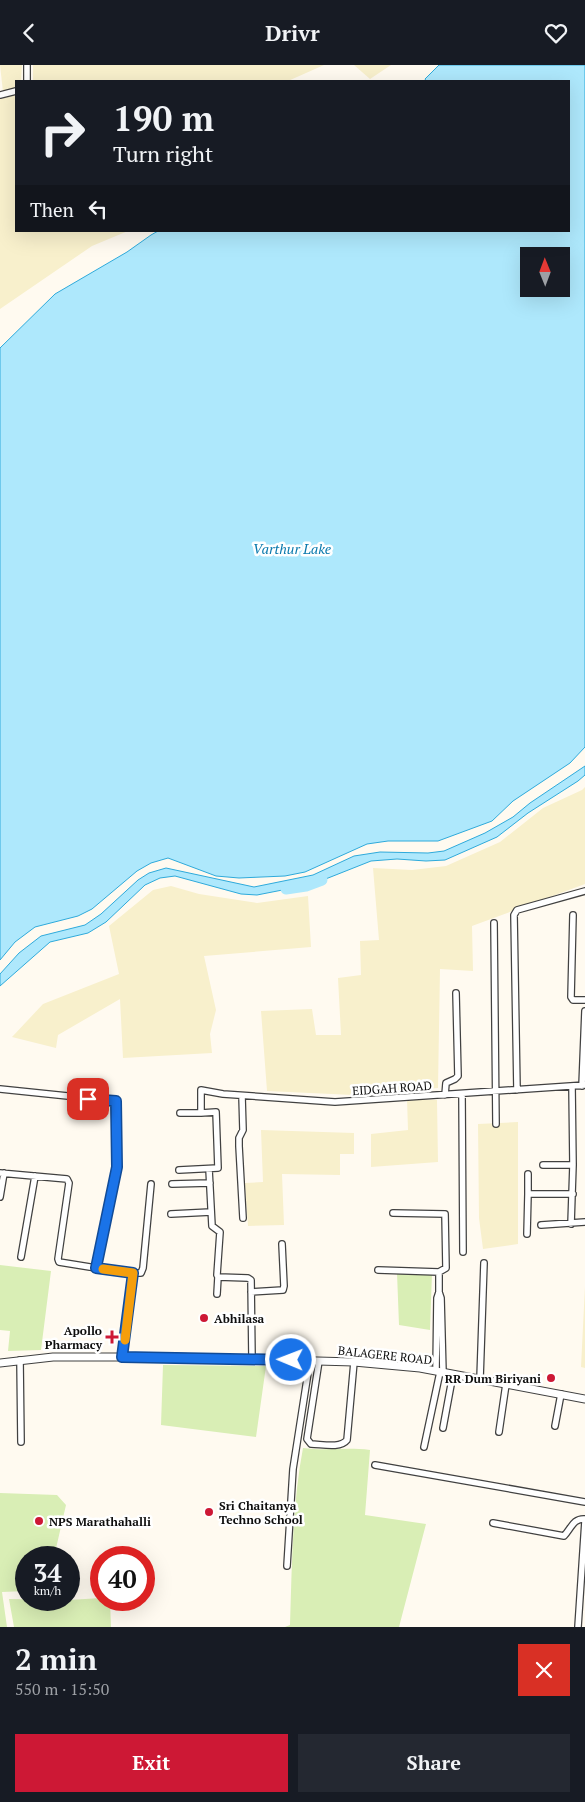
<!DOCTYPE html>
<meta charset="utf-8">
<style>
:root{--surface:#171b24;--page:#242831;--text:#f1f3f6;--muted:#9ea1a6;--accent:#cd1835}
body{margin:0;font-family:"PT Serif",serif;background:var(--page);color:var(--text);height:100vh;display:flex;flex-direction:column;font-size:19px;white-space:nowrap}
*{box-sizing:border-box;margin:0}
p{font-size:16px;color:var(--muted)}
.icon{flex:none;width:28px;height:28px;fill:none;stroke:currentColor;stroke-width:2;stroke-linecap:round;stroke-linejoin:round}
.map{position:relative;height:1562px;overflow:hidden}
.side{display:flex;flex-direction:column;background:var(--surface);flex:1}
.side>*{flex:none}
.hud{position:absolute;left:15px;top:15px;width:555px;height:152px;border-radius:0px;box-shadow:0 5px 20px #0002;background:#171b24;color:var(--text);overflow:hidden}
.needle{width:32px;rotate:359deg}
.fabs{position:absolute;left:520px;top:182px;display:grid;gap:10px}
.fabs a{display:grid;place-items:center;width:50px;height:50px;border-radius:0px;background:var(--surface);box-shadow:0 5px 20px #0002;font-size:25px}
.speed{position:absolute;left:15px;top:1481px;display:flex;gap:10px;font-size:25px;font-weight:700;text-align:center}
.speed>*{display:grid;place-content:center;width:65px;height:65px;border-radius:50%;background:var(--surface);box-shadow:0 5px 20px #0002;line-height:1}
.speed small{font-size:12px;font-weight:400}
.speed .limit{border:8px solid #d22;background:#fff;color:#111}
.pin{position:absolute;display:grid;place-items:center;width:42px;height:42px;color:#fff;margin:-21px;border-radius:10px;box-shadow:0 2px 8px #0006}
.me{position:absolute;width:55px;margin:-28px;rotate:271deg;stroke-linejoin:round;filter:drop-shadow(0 0 4px #0008)}
.turn{display:flex;align-items:center;gap:18px;height:105px;padding:0 15px;font-size:22px}
.turn .icon{width:65px;height:65px;stroke-width:2.5}
.turn b{display:block;font-size:35px;line-height:42px}
.then{display:flex;align-items:center;height:48px;padding:0 15px;background:#0003;gap:10px;font-size:19px}
.round{display:grid;place-items:center;flex:none;width:52px;height:52px;border-radius:0px;background:var(--page)}
.head{display:flex;align-items:center;justify-content:space-between;height:85px;padding:0 15px}
h1{font-size:30px;font-weight:800;line-height:38px}
.primary-button{display:flex;gap:10px;margin-top:auto;padding:10px 15px}
.primary-button a{flex:1;height:58px;border-radius:0px;background:var(--accent);color:#fff;font-size:20px;font-weight:800;line-height:58px;text-align:center}
.primary-button a+a{background:var(--page);color:var(--text)}
header{display:flex;justify-content:space-between;align-items:center;height:65px;padding:0 15px;background:var(--surface);font-size:22px;font-weight:800}
.map>svg:first-child{display:block}
</style>
<header><svg class="icon" aria-label="back" viewBox="0 0 24 24"><path d="M15 5l-7 7 7 7"/></svg>Drivr<svg class="icon" aria-label="heart" viewBox="0 0 24 24"><path d="M12 20l-8-8c-3-5 5-10 8-4 3-6 11-1 8 4z"/></svg></header>
<div class="map">
<svg width="585" height="1562" viewBox="0 0 585 1562">
<rect width="100%" height="100%" fill="#fffaf0"/>
<path fill="#f8f0cc" d="M0,0H22L21,16H16V22L3,27Z
M33,0H324L288,16H33Z
M354,0H391L370,14Z
M16,30V166H128L92,181L0,244V34Z
M585,722V819L472,861L473,906L440,904L438,1023L353,1030L267,1026L261,946L312,944L316,970H341L338,913L361,910L360,876L379,875L373,803L412,805L446,801L500,777L543,743L582,725Z
M171,821L199,829L257,838L308,831L311,882L204,891L216,945L210,969L212,988L123,993L120,934L58,970L56,983L12,972L43,939L119,909L109,861L153,825Z
M407,1034L437,1035L438,1097L371,1102V1069L408,1065Z
M518,1057V1179L483,1184L479,1153L478,1059Z
M261,1065L354,1068V1089H340V1110L282,1109L284,1160L248,1161L245,1118L263,1117Z
M585,1221V1303L581,1302Z"/>
<path fill="#d9eeb5" d="M0,1200L51,1206L41,1285L8,1286L10,1266L0,1265Z
M397,1208H432L430,1265L399,1260Z
M163,1300L266,1301L256,1372L161,1360Z
M303,1383C326,1386 347,1382 370,1385L365,1450L426,1459L399,1562H285L290,1560C292,1502 292,1441 303,1383Z
M0,1428L57,1430L66,1440L54,1492H26V1526L2,1527L7,1562H0Z
M101,1533V1535H110L111,1562H14L9,1534L69,1535Z"/>
<path fill="#aee8fc" stroke="#2eaadb" fill-rule="evenodd" d="M439,0H585V682L570,698L513,736L492,756L438,776H388L367,779L305,807L285,811L239,813L216,811L168,793L151,798L137,806L92,844L78,851L35,862L15,877L0,895V283L55,229L127,187L151,170L158,166H569V16H426L425,14ZM529,191H561V224H529Z
M585,701V710L578,716L528,748L497,772L445,795L426,796L397,794L371,796L313,819L257,830L241,829L175,811L160,813L145,820L106,857L88,868L50,877L0,921V909L19,888L41,871L85,860L101,849L138,815L149,808L166,803L254,822L313,810L354,791L380,787L428,788L444,786L485,768L513,752L530,738Z"/>
<g fill="none" stroke-linecap="round" stroke-linejoin="round">
<path stroke="#aee8fc" stroke-width="11" d="M286,824L306,821L322,815"/>
<defs>
<path id="minor" d="M27,0V16
M0,30L16,26
M573,850L571,932L573,935H585
M494,858L496,1059
M582,1021L585,946
M0,1024L116,1036L117,1102L96,1203L133,1208
M517,1025L514,850L517,845L585,826
M462,1029L463,1187
M445,1030L446,1018L455,1014L458,1011L456,928
M242,1031L243,1065L239,1073V1081L243,1153
M180,1048H201
M543,1100H573
M209,1104L212,1161L220,1167L217,1210L218,1212L248,1213L251,1215L252,1294
M179,1105L218,1103L216,1047L201,1048V1025L223,1029L335,1037L585,1020
M0,1108L67,1114L69,1118L58,1194L59,1197L96,1203
M172,1119L210,1118
M528,1129V1109
M0,1132L4,1108
M171,1149L211,1147
M571,1159L573,1100L572,1021
M541,1160L585,1157
M527,1169L528,1129H573
M21,1192L35,1111
M378,1205L439,1207L446,1203L445,1149L393,1148
M251,1227L283,1225L284,1221L282,1179
M439,1227V1207
M217,1229L218,1212
M123,1292L133,1208H141L143,1203L151,1119
M20,1295L21,1377
M319,1296L307,1374L311,1379C321,1379 340,1384 347,1375L354,1297
M436,1306L437,1233L439,1227L441,1233L443,1308
M480,1314L484,1198
M555,1361L561,1329
M443,1363L453,1309
M499,1367L506,1319
M424,1382L440,1307
M375,1400L585,1437
M493,1458L564,1471C571,1464 573,1453 585,1454
M287,1501L293,1404L310,1295
M578,1562L585,1456"/>
<path id="tertiary" d="M0,1298L53,1292H169L354,1297L420,1303L585,1334"/>
</defs>
<use href="#minor" stroke="#414141" stroke-width="8"/>
<use href="#tertiary" stroke="#414141" stroke-width="9"/>
<use href="#minor" stroke="#fff" stroke-width="5.5"/>
<use href="#tertiary" stroke="#fff" stroke-width="7"/>
</g>
<g fill="none" stroke-linecap="round" stroke-linejoin="round">
<defs>
<path id="route" d="M88,1034L116,1036L117,1102L96,1203L133,1208L122,1292L291,1295"/>
</defs>
<use href="#route" stroke="#114b97" stroke-width="12"/>
<use href="#route" stroke="#1a73e8" stroke-width="9"/>
<path stroke="#f59e0b" stroke-width="9" d="M103,1204L133,1208L125,1275"/>
</g>
<g fill="#cd1835" stroke="#fff" stroke-width="2">
<circle cx="204" cy="1253" r="5"/>
<path d="M109.5 1264.5h5v5h5v5h-5v5h-5v-5h-5v-5h5z"/>
<circle cx="551" cy="1313" r="5"/>
<circle cx="209" cy="1447" r="5"/>
<circle cx="39" cy="1456" r="5"/>
</g>
<g text-anchor="middle" dominant-baseline="central" stroke-width="5" stroke-linejoin="round" paint-order="stroke">
<g font-size="12" fill="#0e0e0e" stroke="#fff">
<text transform="translate(392 1023) rotate(-4)">EIDGAH ROAD</text>
<text transform="translate(385 1290) rotate(6)">BALAGERE ROAD</text>
</g>
<g font-size="12" font-weight="bold" fill="#0e0e0e" stroke="#fff" text-anchor="start">
<text x="214" y="1253">Abhilasa</text>
<text x="102" y="1265" text-anchor="end">Apollo<tspan x="102" dy="14">Pharmacy</tspan></text>
<text x="541" y="1313" text-anchor="end">RR Dum Biriyani</text>
<text x="219" y="1440">Sri Chaitanya<tspan x="219" dy="14">Techno School</tspan></text>
<text x="49" y="1456">NPS Marathahalli</text>
</g>
<g font-size="14" font-style="italic" fill="#0a79ad" stroke="#fff">
<text x="292" y="483">Varthur Lake</text>
</g>
</g>
</svg>
<div class="fabs">
<a><svg class="needle" viewBox="-14 -14 28 28"><path d="M0-13l5 13h-10z" fill="#e53935"/><path d="M0 13l5-13h-10z" fill="#9ea1a6"/></svg></a>
</div>
<div class="speed"><div>34<small>km/h</small></div><div class="limit">40</div></div>
<div class="pin" style="left:88px;top:1034px;background:#d93025"><svg class="icon" aria-label="arrive" viewBox="0 0 24 24"><path d="M6 21V4h12l-3 4 3 4H6"/></svg></div>
<svg class="me" style="left:291px;top:1295px" viewBox="-20 -20 40 40"><circle r="17" fill="#1a73e8" stroke="#fff" stroke-width="3"/><path d="M0-11L8 9 0 5-8 9z" fill="#fff"/></svg>
<div class="hud">
<div class="turn"><svg class="icon" aria-label="right" viewBox="0 0 24 24"><path d="M7 20v-9h11M14 6l5 5-5 5"/></svg><div><b>190 m</b>Turn right</div></div>
<div class="then">Then<svg class="icon" aria-label="left" viewBox="0 0 24 24"><path d="M17 20v-9H6M10 6l-5 5 5 5"/></svg></div>
</div>
</div>
<section class="side">
<div class="head"><div><h1>2 min</h1><p>550 m · 15:50</p></div><a class="round" style="background:#d93025;color:#fff"><svg class="icon" aria-label="close" viewBox="0 0 24 24"><path d="M6 6l12 12M18 6L6 18"/></svg></a></div>
<div class="primary-button"><a>Exit</a><a>Share</a></div>
</section>
